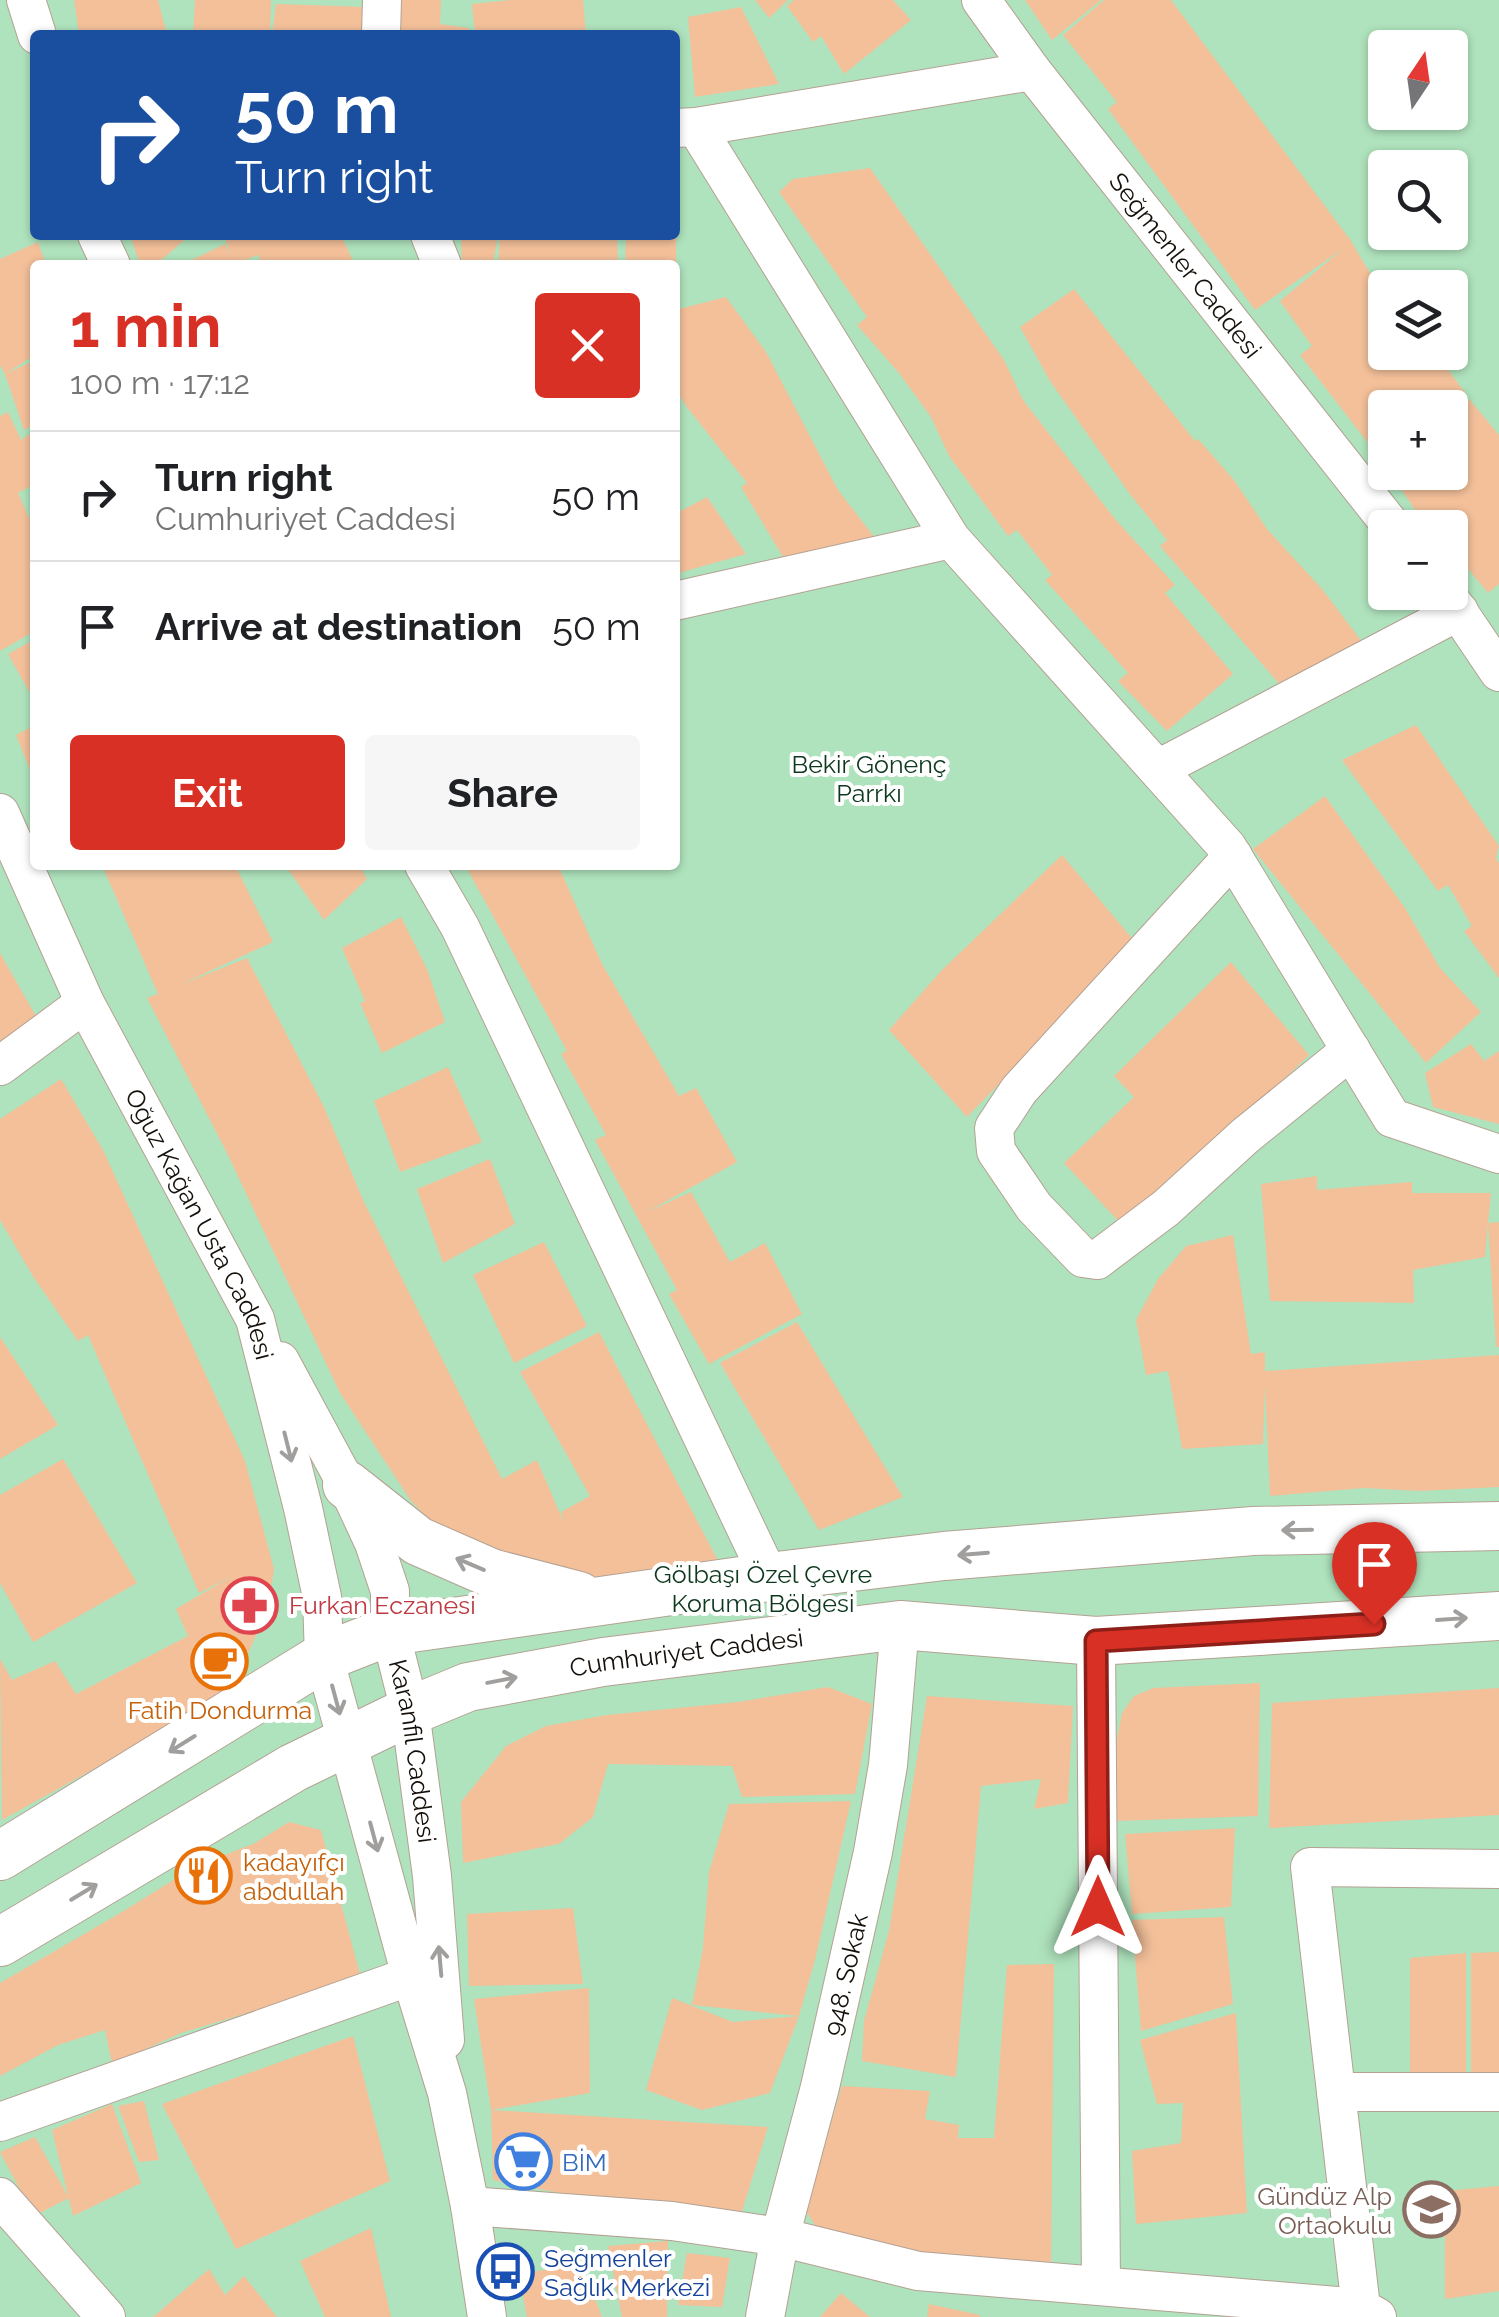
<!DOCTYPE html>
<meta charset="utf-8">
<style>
:root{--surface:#fff;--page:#f6f6f6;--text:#202124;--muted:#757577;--line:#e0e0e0;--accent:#d93025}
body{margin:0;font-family:Raleway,sans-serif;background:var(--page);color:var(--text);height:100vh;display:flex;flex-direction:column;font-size:38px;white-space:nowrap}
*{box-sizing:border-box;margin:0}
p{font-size:32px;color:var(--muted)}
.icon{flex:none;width:55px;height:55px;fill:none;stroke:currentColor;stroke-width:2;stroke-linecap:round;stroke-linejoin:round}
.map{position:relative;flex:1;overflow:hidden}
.side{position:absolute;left:30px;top:260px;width:650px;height:610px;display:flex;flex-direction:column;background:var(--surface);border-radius:10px;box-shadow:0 2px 8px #0004}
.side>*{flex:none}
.guide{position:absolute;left:30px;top:30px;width:650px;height:210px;border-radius:10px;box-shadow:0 2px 8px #0004;background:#1a4fa0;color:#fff;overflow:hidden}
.needle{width:65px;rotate:13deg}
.controls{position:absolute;left:1368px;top:30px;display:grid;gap:20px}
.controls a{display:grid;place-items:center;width:100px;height:100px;border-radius:10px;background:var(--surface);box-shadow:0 2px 8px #0004;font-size:50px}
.pin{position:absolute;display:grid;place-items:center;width:85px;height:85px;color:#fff;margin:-102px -42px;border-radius:50% 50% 50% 0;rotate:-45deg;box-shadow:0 0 10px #0007}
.pin .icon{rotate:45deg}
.me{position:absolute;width:110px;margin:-55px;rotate:0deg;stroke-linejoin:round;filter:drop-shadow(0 0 8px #0008)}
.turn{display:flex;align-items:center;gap:35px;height:210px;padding:0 40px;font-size:45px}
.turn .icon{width:130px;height:130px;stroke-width:2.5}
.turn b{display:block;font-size:70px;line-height:85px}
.round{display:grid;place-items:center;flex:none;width:105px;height:105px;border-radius:10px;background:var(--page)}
.overview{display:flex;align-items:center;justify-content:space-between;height:170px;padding:0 40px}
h1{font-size:60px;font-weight:700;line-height:75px;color:var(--accent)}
.primary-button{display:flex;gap:20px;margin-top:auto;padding:20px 40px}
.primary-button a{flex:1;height:115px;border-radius:10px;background:var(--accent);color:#fff;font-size:40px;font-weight:700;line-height:115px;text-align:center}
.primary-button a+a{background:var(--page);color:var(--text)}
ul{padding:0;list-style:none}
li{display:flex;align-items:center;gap:30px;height:130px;padding:0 40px;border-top:2px solid var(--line)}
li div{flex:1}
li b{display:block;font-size:38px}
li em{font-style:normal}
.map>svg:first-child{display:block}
</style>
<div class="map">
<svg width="1499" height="2317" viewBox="0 0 1499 2317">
<rect width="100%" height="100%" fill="#fef1e8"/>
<path fill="#afe3bd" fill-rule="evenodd" d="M0,0H1499V2317H0ZM35,35H675V235H35ZM1385,48H1450V112H1385ZM1385,168H1450V232H1385ZM35,265H675V865H35ZM1385,288H1450V352H1385ZM1385,408H1450V472H1385ZM1385,528H1450V592H1385Z"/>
<path fill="#f3c09a" d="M74,0H158L167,35H79Z
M195,0H271L270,35H193Z
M400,0H441L440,24L469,28L470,35H400Z
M511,0H583L586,35H475L472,4Z
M755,0H788L769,18Z
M794,0H893L911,20L844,74L821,36L813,42L787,6Z
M1025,0H1101L1052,40Z
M1104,0H1171L1351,241L1380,290L1385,286V352H1435L1466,394L1450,408H1385V465L1300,355L1312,346L1280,301L1344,248L1255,310L1108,109L1117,102L1063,35Z
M276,4L366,7L365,35H272Z
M741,7L779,84L695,97L688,17Z
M870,168L1004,360L1023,400L1115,519L1175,585L1165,593L1233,674L1167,731L1118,681L1128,673L1045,580L1052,575L1017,530L1008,536L949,456L931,417L899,373L857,325L867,317L779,192L793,179Z
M130,235H190L156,265H140Z
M224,235H341L355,265H262L258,255L233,265H181L225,244L230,255Z
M461,235H498L493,265H462Z
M500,235H617L618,265H498Z
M626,235H676V265H625Z
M38,242L46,265H35V355L5,374L0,365V259Z
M1074,289L1195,441L1198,439L1234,480L1267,529L1322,589L1362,642L1281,686L1160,546L1167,540L1129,493L1050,381L1020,327Z
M726,297L766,352L838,490L875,538L789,567L741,487L747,483L686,406L675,388V310Z
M35,360V424L24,430L5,374Z
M1469,399L1499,435V584L1488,593L1450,547V528H1432L1415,510L1390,472H1450V413Z
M8,412L21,440L35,430V484L18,493L35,531V631L0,651V416Z
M707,497L746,554L675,574V514Z
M35,639V702L8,654Z
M35,725V782L16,735Z
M1416,725L1499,846L1496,858L1499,863V978L1464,931L1472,926L1448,885L1438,891L1342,760Z
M1325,796L1405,908L1440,968L1481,1012L1426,1063L1253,849Z
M1062,855L1136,943L967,1117L889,1030L941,971Z
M102,865H235L273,942L180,985L247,958L324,1107L364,1202L502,1479L537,1460L564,1523L561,1512L590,1496L520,1372L599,1332L717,1559L704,1572L588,1577L546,1572L442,1532L411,1501L340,1393L227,1153L147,998L158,994Z
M285,865H359L367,879L324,920Z
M465,865H558L602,964L679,1096L696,1088L737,1162L647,1212L691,1192L730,1262L765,1243L802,1314L709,1364L669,1294L677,1290L595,1140L606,1135L561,1054L567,1051Z
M401,917L427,969L445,1022L382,1053L360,1003L365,1001L342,948Z
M0,953L41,1025L0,1053Z
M1231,962L1309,1055L1197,1164L1123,1226L1064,1163L1134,1097L1114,1076Z
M1471,1044L1484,1061L1499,1051V1124L1433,1107L1425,1073Z
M448,1067L482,1142L400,1172L374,1101Z
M61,1079L103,1150L245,1461L274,1569L269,1602L254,1640L241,1670L221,1698L2,1820L0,1659L12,1680L55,1661L76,1694L188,1636L176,1609L232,1576L199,1593L88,1335L78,1341L34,1278L0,1220V1119Z
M490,1159L515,1224L443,1263L417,1189Z
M1317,1176V1190L1412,1182V1193H1491L1488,1223L1499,1222V1347H1496L1488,1223L1485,1257L1413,1270L1414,1303L1270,1301L1261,1184Z
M1233,1235L1251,1354L1265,1352V1371L1499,1355V1487L1420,1491L1364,1488L1270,1496L1265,1385L1263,1444L1182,1449L1168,1371L1146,1375L1136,1320L1158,1279L1186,1246Z
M544,1242L587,1326L514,1363L473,1275Z
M797,1322L903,1497L819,1530L720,1363Z
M0,1337L58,1425L0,1459Z
M63,1459L137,1583L33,1642L0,1583V1495Z
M1260,1683L1258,1816L1117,1821V1739L1122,1713L1134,1696L1153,1688Z
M828,1687L872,1704L855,1794L742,1797L732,1766L608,1764L593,1817L559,1844L463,1863L461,1802L506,1746L546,1726L607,1715L738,1702Z
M1499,1688V1815L1269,1828L1272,1703Z
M927,1696L1073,1706L1068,1803L1034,1809L1041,1779L981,1786L956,2077L862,2061L864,2021L889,1931Z
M851,1801L815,1960L799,2016L770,2093L702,2110L646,2090L672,1998L733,2022L799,2016L692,2005L703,1948L709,1872L729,1804Z
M289,1822L321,1830L360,1974L309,1994L181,2033L112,2064L105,2030L58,2045L0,2076V1983L127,1909L194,1867L253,1844Z
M1235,1828L1231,1907L1132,1914L1125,1834Z
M573,1908L583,1984L469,1986L467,1914Z
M1224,1917L1233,2004L1141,2031L1132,1920Z
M1499,1952V2078H1471V1953Z
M1466,1953V2077L1410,2081V1958Z
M1054,1964L1051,2267L827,2243L805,2210L842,2086L930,2091L925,2119L959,2125L958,2138H994L1007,1965Z
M589,1988L590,2093L491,2110L768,2127L739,2221L586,2198L493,2180L491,2110L474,1999Z
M1236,2013L1247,2213L1136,2224L1132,2151L1181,2143L1183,2103L1157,2104L1140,2040Z
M353,2036L390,2181L236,2249L162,2104Z
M144,2101L159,2160L139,2162L118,2106Z
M112,2104L141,2183L73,2216L52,2130Z
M35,2137L69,2198L34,2216L0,2152Z
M1499,2186V2291L1445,2299V2191Z
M371,2228L391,2317H325L300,2261Z
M668,2241L667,2317H622L608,2246Z
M687,2253L730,2258L722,2307L678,2305Z
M582,2264L602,2317H527L519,2274Z
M209,2269L225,2295L244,2276L277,2317H153Z
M841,2293L870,2317H820Z
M929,2304L980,2315V2317H927Z"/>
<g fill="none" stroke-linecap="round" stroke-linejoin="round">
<defs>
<g id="minor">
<path d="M26,0L37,35"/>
<path id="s1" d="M981,0L1032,71L1393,528"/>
<path d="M381,35L382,0"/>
<path d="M696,127L951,539L1227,847L1392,1118L1499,1154"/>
<path d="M675,128L696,127L1032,71"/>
<path d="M97,235L111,265"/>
<path d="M430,235L442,265"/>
<path d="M1445,592L1499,672"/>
<path d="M675,601L951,539"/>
<path d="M1158,769L1459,611"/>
<path id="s2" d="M0,813L85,1003L255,1319L303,1508L322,1597L324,1657L411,1976L447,2093L470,2206L487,2317"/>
<path d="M1233,856L1019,1090L994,1128L996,1151L1034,1207L1083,1258L1097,1260L1166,1208L1245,1136L1351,1050"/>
<path d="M424,865L460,927L769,1577"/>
<path d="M0,1066L85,1003"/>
<path id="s3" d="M280,1361L347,1485L374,1543L390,1591V1631L410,1711L432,1876L445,2040"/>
<path d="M1096,1641L1101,2286"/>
<path d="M1336,2092H1499"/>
<path d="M0,2122L411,1976"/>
<path d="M0,2197L106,2317"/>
<path d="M470,2206L672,2221L780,2237L918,2271L1361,2308"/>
<path id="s4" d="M765,2317L780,2237L820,2087L873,1852L888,1765L900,1625"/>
<path d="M1377,2317L1361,2308L1310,1867L1499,1869"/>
</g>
<g id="major">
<path d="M347,1485L418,1541L491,1573L579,1596"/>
<path d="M0,1856L324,1657L390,1631L769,1577L944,1556L1253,1531L1499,1526"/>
<path id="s5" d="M0,1942L293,1768L410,1711L468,1687L603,1662L900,1625L1096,1641L1499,1616"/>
</g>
</defs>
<use href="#minor" stroke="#b4a193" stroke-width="40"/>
<use href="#major" stroke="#b4a193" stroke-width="50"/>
<use href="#minor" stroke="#fff" stroke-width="38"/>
<use href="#major" stroke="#fff" stroke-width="48"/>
</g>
<defs><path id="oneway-shaft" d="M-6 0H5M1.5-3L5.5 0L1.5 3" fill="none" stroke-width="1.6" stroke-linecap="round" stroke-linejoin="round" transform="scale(2.5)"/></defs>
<g stroke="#a19f9d">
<use href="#oneway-shaft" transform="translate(288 1447) rotate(76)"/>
<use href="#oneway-shaft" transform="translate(1297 1530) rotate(179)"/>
<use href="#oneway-shaft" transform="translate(973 1554) rotate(175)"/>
<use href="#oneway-shaft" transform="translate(470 1564) rotate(-157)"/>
<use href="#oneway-shaft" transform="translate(1452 1619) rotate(-4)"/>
<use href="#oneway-shaft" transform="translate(502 1680) rotate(-11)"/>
<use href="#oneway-shaft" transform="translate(336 1700) rotate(75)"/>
<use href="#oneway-shaft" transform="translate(182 1744) rotate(148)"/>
<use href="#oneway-shaft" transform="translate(374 1837) rotate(75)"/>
<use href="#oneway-shaft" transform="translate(84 1892) rotate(-31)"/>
<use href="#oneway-shaft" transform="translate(440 1961) rotate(-95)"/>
</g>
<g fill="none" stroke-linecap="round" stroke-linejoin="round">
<defs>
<path id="route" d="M1098,1907L1096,1641L1374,1624"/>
</defs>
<use href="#route" stroke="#8d1f18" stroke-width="25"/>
<use href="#route" stroke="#d93025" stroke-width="18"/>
</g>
<defs>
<symbol id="pharmacy-ring" viewBox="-11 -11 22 22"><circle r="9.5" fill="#fff" stroke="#e0444e" stroke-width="1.5"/><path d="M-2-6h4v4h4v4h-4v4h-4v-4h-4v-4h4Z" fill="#e0444e"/></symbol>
<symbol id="cafe-ring" viewBox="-11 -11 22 22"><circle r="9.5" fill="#fff" stroke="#e8710a" stroke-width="1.5"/><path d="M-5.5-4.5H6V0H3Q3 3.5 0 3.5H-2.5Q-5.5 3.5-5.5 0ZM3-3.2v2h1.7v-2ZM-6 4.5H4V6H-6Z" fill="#e8710a"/></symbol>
<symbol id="restaurant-ring" viewBox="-11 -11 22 22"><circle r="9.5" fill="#fff" stroke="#e8710a" stroke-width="1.5"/><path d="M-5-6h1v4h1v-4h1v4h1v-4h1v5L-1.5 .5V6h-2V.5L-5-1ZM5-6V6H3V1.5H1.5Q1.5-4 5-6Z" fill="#e8710a"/></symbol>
<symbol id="supermarket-ring" viewBox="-11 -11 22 22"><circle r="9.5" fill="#fff" stroke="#3f7fe0" stroke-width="1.5"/><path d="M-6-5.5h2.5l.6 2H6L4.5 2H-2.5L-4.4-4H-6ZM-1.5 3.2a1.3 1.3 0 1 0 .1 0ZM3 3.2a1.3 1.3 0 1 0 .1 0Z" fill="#3f7fe0"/></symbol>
<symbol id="school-ring" viewBox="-11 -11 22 22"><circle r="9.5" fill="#fff" stroke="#8d6e63" stroke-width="1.5"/><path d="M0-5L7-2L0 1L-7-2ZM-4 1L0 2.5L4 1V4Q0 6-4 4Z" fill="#8d6e63"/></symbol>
<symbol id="bus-ring" viewBox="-11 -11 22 22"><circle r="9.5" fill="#fff" stroke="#1a4fb4" stroke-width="1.5"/><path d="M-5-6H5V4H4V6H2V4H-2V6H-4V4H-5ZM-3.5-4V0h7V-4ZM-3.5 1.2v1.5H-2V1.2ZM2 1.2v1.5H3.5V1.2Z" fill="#1a4fb4"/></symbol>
</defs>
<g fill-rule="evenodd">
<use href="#pharmacy-ring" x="218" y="1574" width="63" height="63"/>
<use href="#cafe-ring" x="188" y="1630" width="63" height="63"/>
<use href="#restaurant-ring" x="172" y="1844" width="63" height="63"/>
<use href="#supermarket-ring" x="492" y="2130" width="63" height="63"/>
<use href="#school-ring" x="1400" y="2178" width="63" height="63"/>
<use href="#bus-ring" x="474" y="2240" width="63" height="63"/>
</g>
<g text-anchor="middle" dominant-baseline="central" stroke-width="8" stroke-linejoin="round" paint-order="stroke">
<g font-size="25" fill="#150f0a" stroke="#fff">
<text stroke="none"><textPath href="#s1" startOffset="335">Seğmenler Caddesi</textPath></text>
<text stroke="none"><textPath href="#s2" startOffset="458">Oğuz Kağan Usta Caddesi</textPath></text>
<text stroke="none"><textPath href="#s5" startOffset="755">Cumhuriyet Caddesi</textPath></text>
<text stroke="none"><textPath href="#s3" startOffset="418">Karanfil Caddesi</textPath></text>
<text stroke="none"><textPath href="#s4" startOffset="352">948. Sokak</textPath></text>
</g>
<g font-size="25" fill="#0e381e" stroke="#fff">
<text x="869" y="764">Bekir Gönenç<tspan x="869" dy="29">Parrkı</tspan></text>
<text x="763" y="1574">Gölbaşı Özel Çevre<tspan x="763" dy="29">Koruma Bölgesi</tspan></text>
</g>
<g font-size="25" fill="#be3a42" stroke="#fff" text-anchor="start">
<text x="289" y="1605">Furkan Eczanesi</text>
</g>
<g font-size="25" fill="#c56008" stroke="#fff">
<text x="220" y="1710">Fatih Dondurma</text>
<text x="243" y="1862" text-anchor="start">kadayıfçı<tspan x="243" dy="29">abdullah</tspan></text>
</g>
<g font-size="25" fill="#366cbe" stroke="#fff" text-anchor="start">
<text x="562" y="2162">BİM</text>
</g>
<g font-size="25" fill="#785e54" stroke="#fff" text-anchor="end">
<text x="1392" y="2196">Gündüz Alp<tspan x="1392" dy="29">Ortaokulu</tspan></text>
</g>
<g font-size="25" fill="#164399" stroke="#fff" text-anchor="start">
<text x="544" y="2258">Seğmenler<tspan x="544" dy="29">Sağlık Merkezi</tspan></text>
</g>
</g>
</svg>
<div class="controls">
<a><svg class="needle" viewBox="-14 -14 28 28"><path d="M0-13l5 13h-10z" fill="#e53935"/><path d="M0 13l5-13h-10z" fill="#757577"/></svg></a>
<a><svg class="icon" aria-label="search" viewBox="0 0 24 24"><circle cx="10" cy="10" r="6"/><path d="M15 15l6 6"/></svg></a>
<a><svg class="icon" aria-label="layers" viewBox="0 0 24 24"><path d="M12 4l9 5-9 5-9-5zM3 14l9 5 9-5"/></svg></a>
<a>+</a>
<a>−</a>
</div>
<div class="pin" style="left:1374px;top:1624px;background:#d93025"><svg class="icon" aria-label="arrive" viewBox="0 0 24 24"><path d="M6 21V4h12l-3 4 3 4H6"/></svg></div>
<svg class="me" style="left:1098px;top:1907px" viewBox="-20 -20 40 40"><path d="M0-17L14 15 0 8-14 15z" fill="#d93025" stroke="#fff" stroke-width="4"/></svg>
<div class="guide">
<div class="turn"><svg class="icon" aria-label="right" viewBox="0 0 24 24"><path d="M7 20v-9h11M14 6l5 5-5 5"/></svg><div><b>50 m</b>Turn right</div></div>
</div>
<section class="side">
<div class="overview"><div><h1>1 min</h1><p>100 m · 17:12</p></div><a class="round" style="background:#d93025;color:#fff"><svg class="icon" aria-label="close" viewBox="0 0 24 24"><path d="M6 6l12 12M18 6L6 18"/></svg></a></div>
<ul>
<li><svg class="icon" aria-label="right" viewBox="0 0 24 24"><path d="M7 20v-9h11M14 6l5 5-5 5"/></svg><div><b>Turn right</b><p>Cumhuriyet Caddesi</p></div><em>50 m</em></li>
<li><svg class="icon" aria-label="arrive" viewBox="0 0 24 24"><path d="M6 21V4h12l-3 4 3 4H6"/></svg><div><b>Arrive at destination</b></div><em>50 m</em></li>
</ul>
<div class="primary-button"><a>Exit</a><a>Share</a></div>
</section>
</div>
